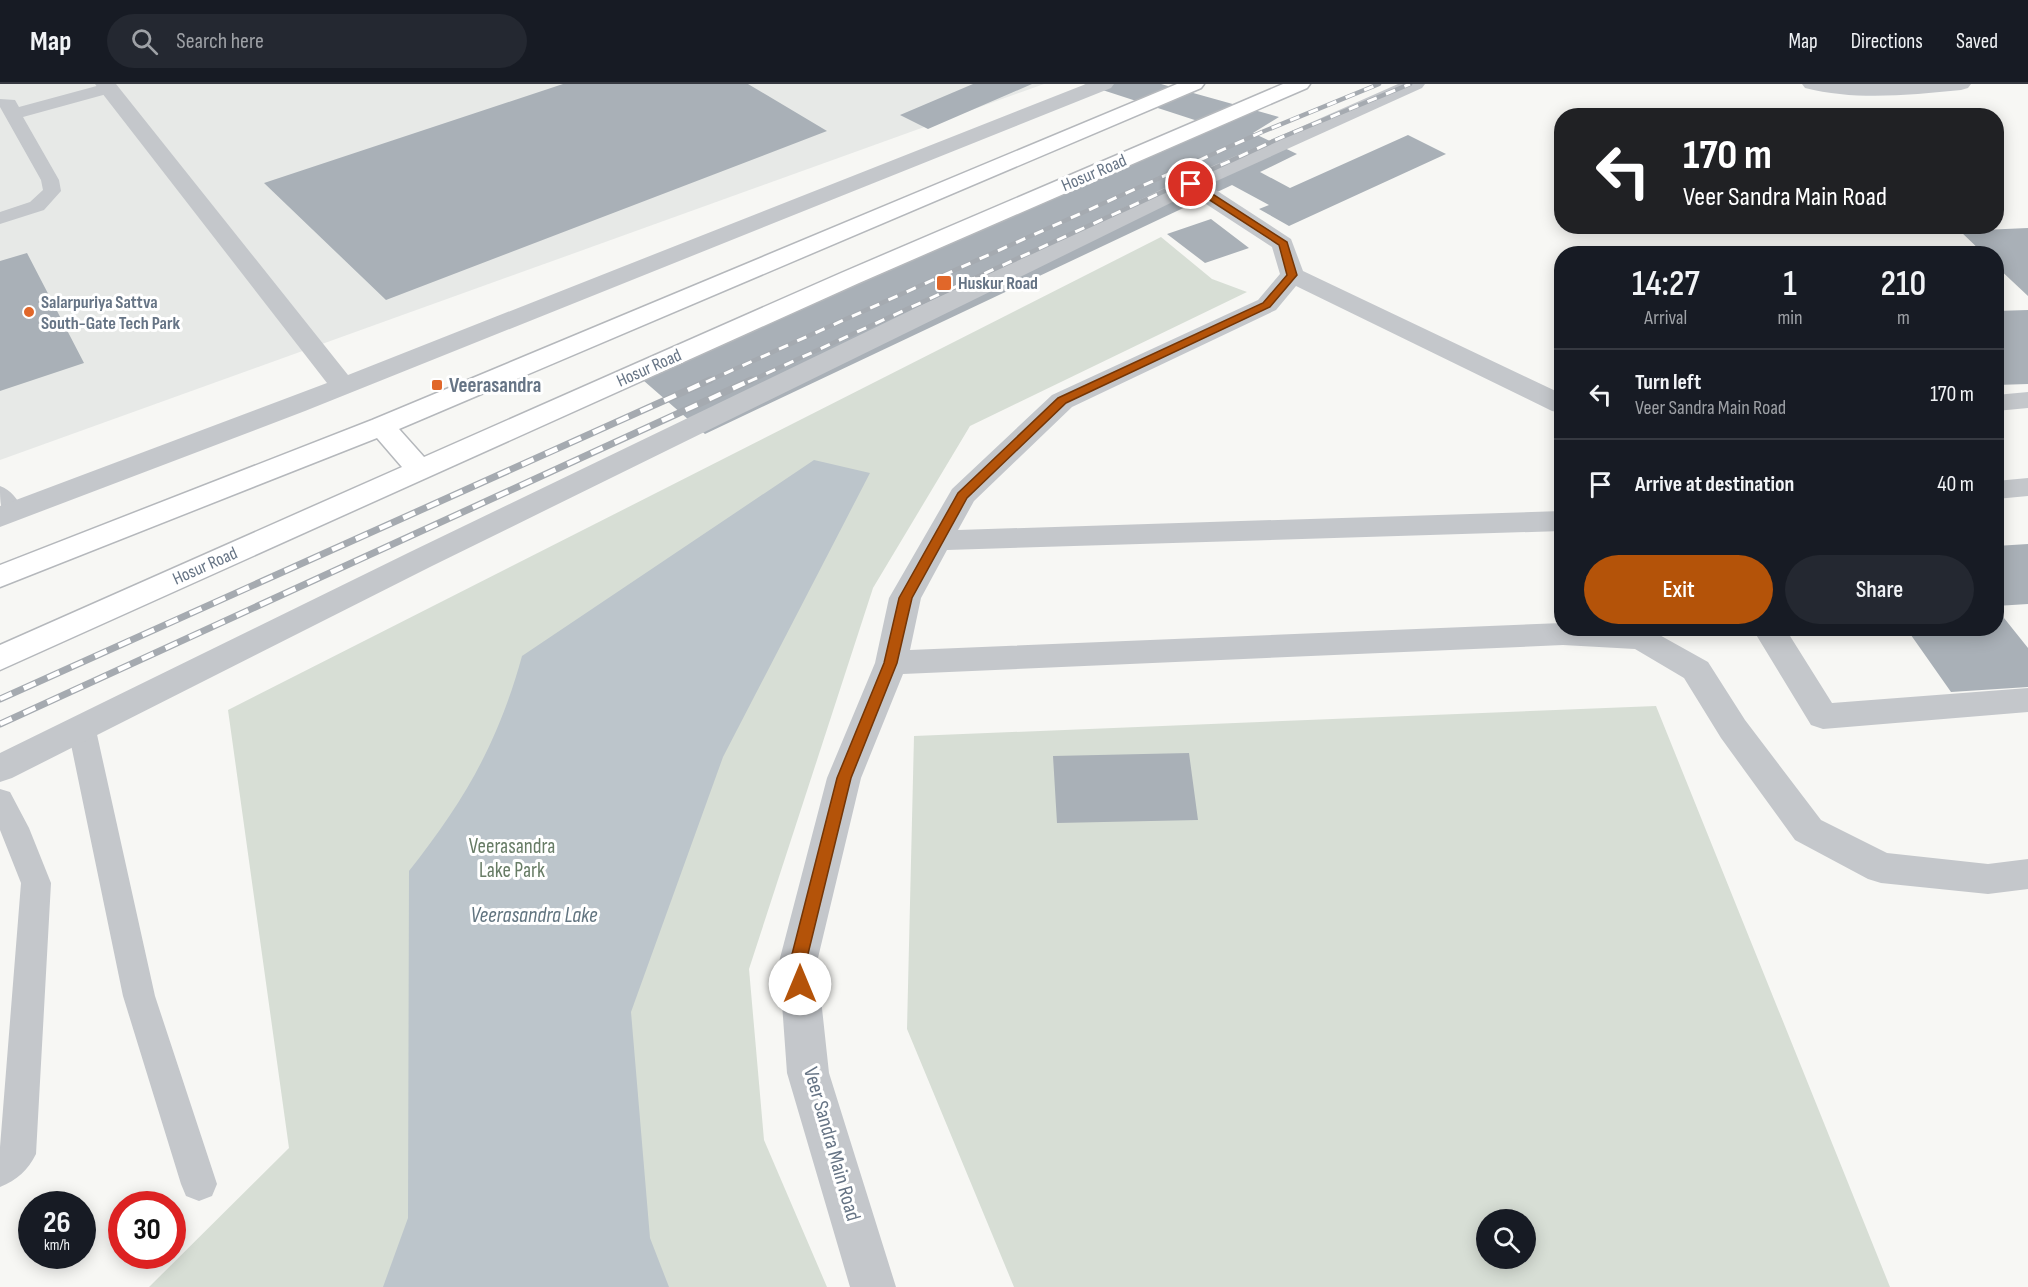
<!DOCTYPE html>
<style>
:root{--surface:#171b24;--page:#242831;--text:#f1f3f6;--muted:#9ea1a6;--line:#363941;--accent:#b45309}
body{margin:0;font-family:"Sofia Sans Condensed",sans-serif;background:var(--page);color:var(--text);height:100vh;display:flex;flex-direction:column;font-size:22px;white-space:nowrap}
*{box-sizing:border-box;margin:0}
p{font-size:20px;color:var(--muted)}
.icon{flex:none;width:33px;height:33px;fill:none;stroke:currentColor;stroke-width:2;stroke-linecap:round;stroke-linejoin:round}
.map{position:relative;flex:1;overflow:hidden}
.sheet{position:absolute;left:1554px;top:162px;width:450px;height:390px;display:flex;flex-direction:column;background:var(--surface);border-radius:24px;box-shadow:0 3px 15px #0003}
.sheet>*{flex:none}
.top-card{position:absolute;left:1554px;top:24px;width:450px;height:126px;border-radius:24px;box-shadow:0 3px 15px #0003;background:#202124;color:#fff;overflow:hidden}
.tools{position:absolute;left:1476px;top:1125px;display:grid;gap:12px}
.tools a{display:grid;place-items:center;width:60px;height:60px;border-radius:50%;background:var(--surface);box-shadow:0 3px 15px #0003;font-size:30px}
.speed{position:absolute;left:18px;top:1107px;display:flex;gap:12px;font-size:30px;font-weight:700;text-align:center}
.speed>*{display:grid;place-content:center;width:78px;height:78px;border-radius:50%;background:var(--surface);box-shadow:0 3px 15px #0003;line-height:1}
.speed small{font-size:15px;font-weight:400}
.speed .limit{border:9px solid #d22;background:#fff;color:#111}
.pin{position:absolute;display:grid;place-items:center;width:51px;height:51px;color:#fff;margin:-26px;border:3px solid #fff;border-radius:50%;box-shadow:0 2px 6px #0007}
.me{position:absolute;width:66px;margin:-33px;rotate:0deg;stroke-linejoin:round;filter:drop-shadow(0 0 4px #0008)}
.turn{display:flex;align-items:center;gap:21px;height:126px;padding:0 30px;font-size:27px}
.turn .icon{width:78px;height:78px;stroke-width:2.5}
.turn b{display:block;font-size:42px;line-height:51px}
.eta{display:flex;justify-content:space-evenly;align-items:center;height:102px;text-align:center}
.eta b{font-size:36px;font-weight:600;line-height:42px}
.action{display:flex;gap:12px;margin-top:auto;padding:12px 30px}
.action a{flex:1;height:69px;border-radius:36px;background:var(--accent);color:#fff;font-size:24px;font-weight:600;line-height:69px;text-align:center}
.action a+a{background:var(--page);color:var(--text)}
ul{padding:0;list-style:none}
li{display:flex;align-items:center;gap:18px;height:90px;padding:0 30px;border-top:2px solid var(--line)}
li div{flex:1}
li b{display:block;font-size:22px}
li em{font-style:normal}
header{display:flex;align-items:center;gap:36px;box-sizing:border-box;height:84px;padding:0 30px;background:var(--surface);border-bottom:2px solid var(--line)}
header strong{font-size:28px}
nav{display:flex;gap:33px;margin-inline-start:auto;font-size:21px}
.search{width:420px;height:54px;background:var(--page);display:flex;align-items:center;gap:15px;box-sizing:border-box;padding:0 21px;border-radius:33px;color:var(--muted);font-size:22px}
.map>svg:first-child{display:block}
</style>
<header>
<strong>Map</strong>
<div class="search"><svg class="icon" aria-label="search" viewBox="0 0 24 24"><circle cx="10" cy="10" r="6"/><path d="M15 15l6 6"/></svg>Search here</div>
<nav><a>Map</a><a>Directions</a><a>Saved</a></nav>
</header>
<div class="map">
<svg width="2028" height="1203" viewBox="0 0 2028 1203">
<rect width="100%" height="100%" fill="#f7f7f4"/>
<path fill="#e7e9e7" d="M0,0H1044L0,376Z"/>
<path fill="#d7ded5" fill-rule="evenodd" d="M1161,153L1212,195L1247,208L970,342L873,504L749,885L764,1056L827,1203H149L289,1064L228,626Z
M1656,622L1890,1203H1014L907,945L914,652ZM1486,1136H1526V1174H1486Z"/>
<path fill="#bcc5cb" d="M814,376L870,389L723,673L631,928L650,1154L669,1203H383L408,1134L409,787C465,716 498,659 522,572Z"/>
<path fill="#a9b0b7" d="M563,0H748L827,47L386,216L264,99Z
M973,0H1032L928,45L900,31Z
M1084,0H1161L1279,33L1253,49L1297,70L1260,88L1290,104L1408,51L1446,70L1289,142L1259,125L1269,121L1232,101L705,350L636,290L1207,40Z
M1211,135L1249,164L1205,179L1167,150Z
M2028,144V212L1996,182V170H1984L1960,147Z
M27,169L84,279L0,307V177Z
M2028,226V300L1996,301V227Z
M2028,460V520L1996,522V462Z
M1996,524L2028,564V603L1951,608L1906,544H1996Z
M1189,669L1198,736L1057,739L1053,672Z"/>
<g fill="none" stroke-linecap="round" stroke-linejoin="round">
<defs>
<path id="trunk" d="M1177,0H1204L1201,4L399,345L424,373L841,189L1283,0H1310L1307,4L859,199L0,586V561L402,383L377,354L0,503V481L372,336Z"/>
</defs>
<use href="#trunk" stroke="#b5b8bc" stroke-width="3"/>
<path fill="#c4c7cb" fill-rule="evenodd" d="M104,0H114L116,4L114,8L23,33L59,96L61,107L44,126L0,140V128L30,118L43,106L41,96L0,23V15L15,16L19,23Z
M0,402C12,406 18,417 25,428L21,433C0,440 0,420 0,402Z
M82,636L92,639L96,646L155,912L217,1100L212,1112L199,1117L186,1112L181,1100L123,912L68,646L72,639Z
M0,705L10,708L29,744L51,799L36,1070C28,1086 17,1096 0,1103V1063L21,799L0,746Z"/>
<path fill="#c4c7cb" fill-rule="evenodd" d="M1802,0H1971L1968,4L1961,6C1909,11 1857,17 1805,4Z
M1191,93L1199,95L1291,155L1303,187L1562,310V329L1552,327L1296,202L1276,226L1072,323L974,417L958,446L1562,427V447L947,466L921,514L910,566L1562,539V544H1647L1708,578L1745,636L1821,736L1887,769L1988,780L2028,775V805L1988,810L1881,799L1868,795L1795,756L1721,654L1684,594L1635,565L1563,561L903,590L861,694L817,878L829,989L896,1203H850L787,989L779,878L827,694L875,579L889,514L952,405L1052,311L1258,216L1280,190L1272,163L1183,105L1180,100L1183,95Z
M2028,308V324L1996,327V311Z
M2028,394V412L1996,415V397Z
M1752,544H1785L1832,619L2028,604V628L1823,645L1811,641Z"/>
<path fill="#c4c7cb" fill-rule="evenodd" d="M95,0H116L348,291L1086,0H1114L1111,4L305,327L0,443V422L327,299Z
M1398,0H1425L1422,4L1199,105L432,482L12,694L0,698V669L410,468L1183,95Z"/>
<use href="#trunk" fill="#fff" fill-rule="evenodd"/>
<defs>
<path id="rail-far1" d="M706,298L1262,48L1379,0
M748,298L1280,54L1410,0"/>
<path id="rail" d="M0,615L710,296
M0,640L751,296"/>
</defs>
<use href="#rail-far1" stroke="#a5aab0" stroke-width="4.5"/>
<use href="#rail" stroke="#a5aab0" stroke-width="7"/>
<use href="#rail-far1" stroke="#fff" stroke-width="3" stroke-dasharray="10" stroke-linecap="butt"/>
<use href="#rail" stroke="#fff" stroke-width="4.5" stroke-dasharray="13" stroke-linecap="butt"/>
</g>
<path fill="#b45309" stroke="#753606" stroke-width="1.5" d="M1188,98H1194L1287,158L1297,191L1270,223L1066,319L967,414L912,514L897,579L851,694L806,878L808,900L806,905L800,907L794,905L790,878L837,694L884,579L899,514L958,409L1058,314L1263,219L1287,191L1279,161L1188,102Z"/>
<g fill="#e1672a" stroke="#fff" stroke-width="2">
<rect x="936" y="191" width="16" height="16" rx="3"/>
<circle cx="29" cy="228" r="6"/>
<rect x="431" y="295" width="12" height="12" rx="3"/>
</g>
<g text-anchor="middle" dominant-baseline="central" stroke-width="6" stroke-linejoin="round" paint-order="stroke">
<g font-size="18" fill="#667485" stroke="#fff">
<text transform="translate(1094 89) rotate(-23)">Hosur Road</text>
<text transform="translate(649 284) rotate(-24)">Hosur Road</text>
<text transform="translate(205 482) rotate(-24)">Hosur Road</text>
</g>
<g font-size="18" font-weight="bold" fill="#667485" stroke="#fff" text-anchor="start">
<text x="958" y="199">Huskur Road</text>
<text x="41" y="218">Salarpuriya Sattva<tspan x="41" dy="21">South-Gate Tech Park</tspan></text>
</g>
<g font-size="21" font-weight="bold" fill="#667485" stroke="#fff" text-anchor="start">
<text x="449" y="301">Veerasandra</text>
</g>
<g font-size="21" fill="#677c65" stroke="#fff">
<text x="512" y="762">Veerasandra<tspan x="512" dy="24">Lake Park</tspan></text>
</g>
<g font-size="21" fill="#667485" stroke="#fff">
<text transform="translate(832 1060) rotate(74)">Veer Sandra Main Road</text>
</g>
<g font-size="22" font-style="italic" fill="#627580" stroke="#fff">
<text x="534" y="831">Veerasandra Lake</text>
</g>
</g>
</svg>
<div class="tools">
<a><svg class="icon" aria-label="search" viewBox="0 0 24 24"><circle cx="10" cy="10" r="6"/><path d="M15 15l6 6"/></svg></a>
</div>
<div class="speed"><div>26<small>km/h</small></div><div class="limit">30</div></div>
<div class="pin" style="left:1191px;top:100px;background:#d93025"><svg class="icon" aria-label="arrive" viewBox="0 0 24 24"><path d="M6 21V4h12l-3 4 3 4H6"/></svg></div>
<svg class="me" style="left:800px;top:900px" viewBox="-20 -20 40 40"><circle r="19" fill="#fff"/><path d="M0-13L10 11 0 6-10 11z" fill="#b45309"/></svg>
<div class="top-card">
<div class="turn"><svg class="icon" aria-label="left" viewBox="0 0 24 24"><path d="M17 20v-9H6M10 6l-5 5 5 5"/></svg><div><b>170 m</b>Veer Sandra Main Road</div></div>
</div>
<section class="sheet">
<div class="eta">
<div><b>14:27</b><p>Arrival</p></div>
<div><b>1</b><p>min</p></div>
<div><b>210</b><p>m</p></div>
</div>
<ul>
<li><svg class="icon" aria-label="left" viewBox="0 0 24 24"><path d="M17 20v-9H6M10 6l-5 5 5 5"/></svg><div><b>Turn left</b><p>Veer Sandra Main Road</p></div><em>170 m</em></li>
<li><svg class="icon" aria-label="arrive" viewBox="0 0 24 24"><path d="M6 21V4h12l-3 4 3 4H6"/></svg><div><b>Arrive at destination</b></div><em>40 m</em></li>
</ul>
<div class="action"><a>Exit</a><a>Share</a></div>
</section>
</div>
